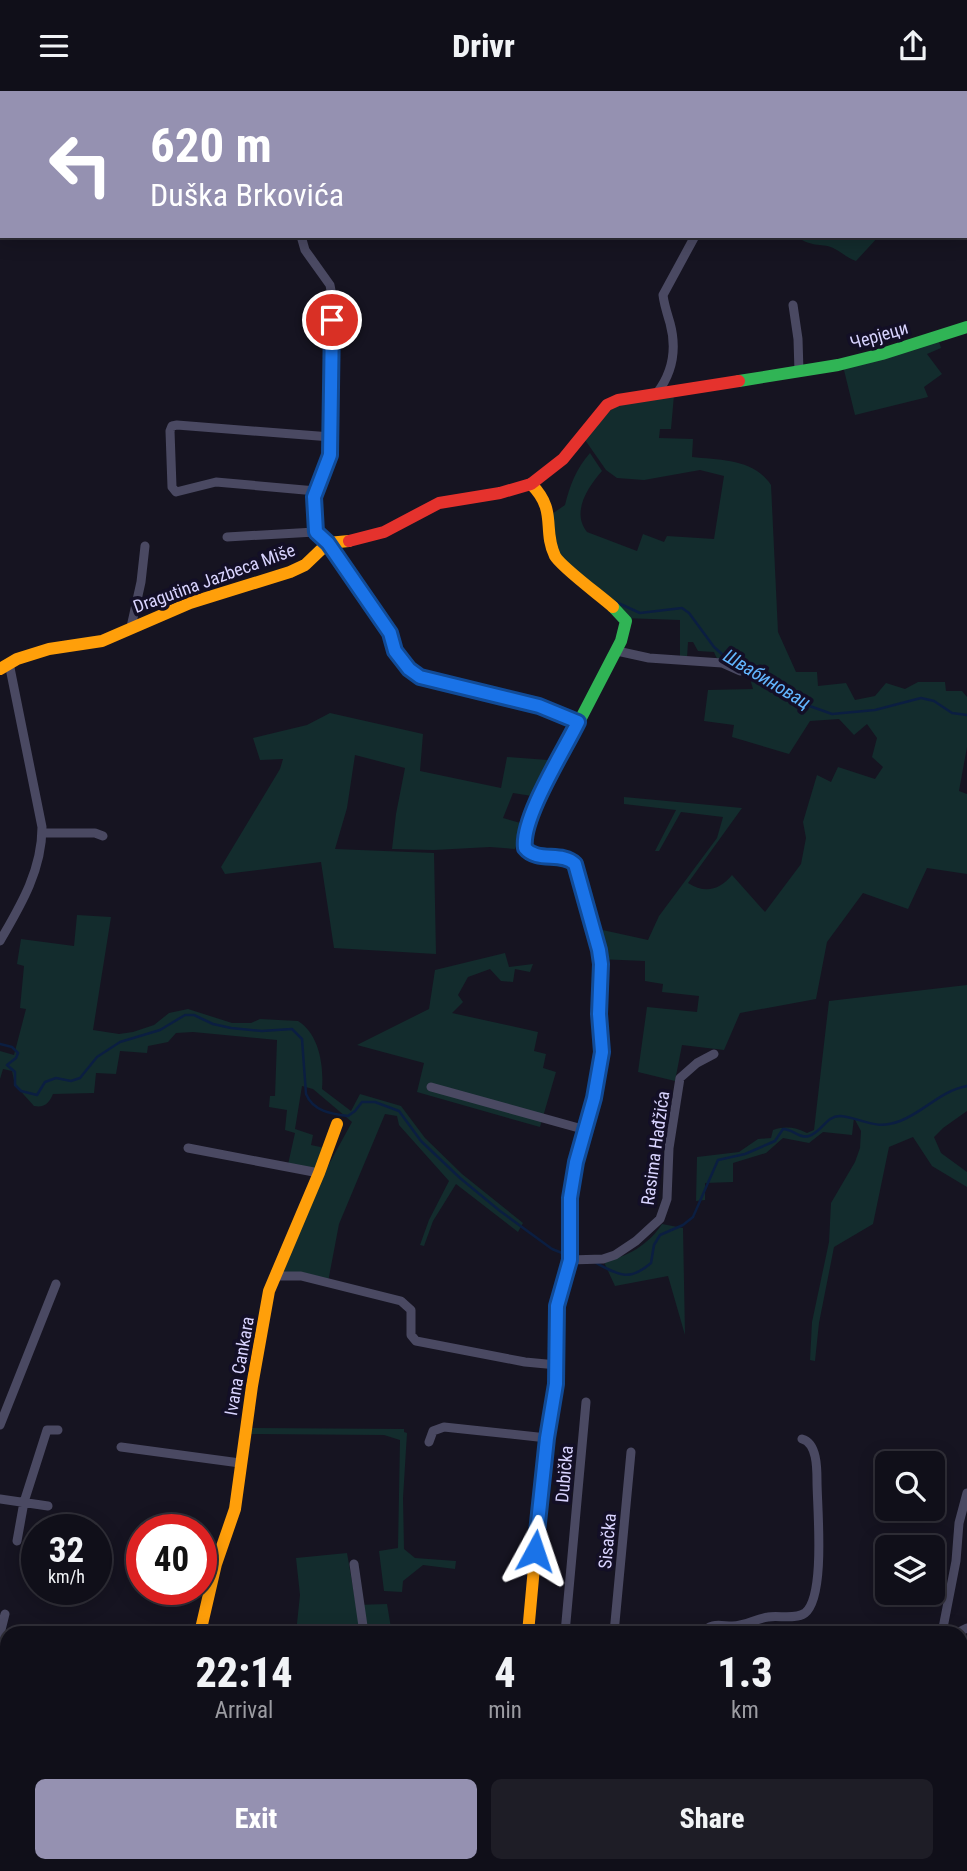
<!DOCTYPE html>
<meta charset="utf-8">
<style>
:root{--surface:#100f19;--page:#1e1d26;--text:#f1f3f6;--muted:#9c9ca2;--line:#302f38;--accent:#9591b1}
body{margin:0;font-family:"Roboto Condensed",sans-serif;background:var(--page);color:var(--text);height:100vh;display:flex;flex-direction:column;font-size:26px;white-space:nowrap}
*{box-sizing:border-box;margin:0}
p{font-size:23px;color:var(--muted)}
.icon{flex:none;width:38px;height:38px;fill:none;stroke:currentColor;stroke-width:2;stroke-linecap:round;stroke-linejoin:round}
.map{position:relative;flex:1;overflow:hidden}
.drawer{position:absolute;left:0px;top:1535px;width:968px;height:247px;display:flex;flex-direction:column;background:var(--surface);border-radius:21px 21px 0 0;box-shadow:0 4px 18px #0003,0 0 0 2px var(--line)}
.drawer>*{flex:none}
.hud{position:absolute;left:0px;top:0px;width:968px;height:147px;box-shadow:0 4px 18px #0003,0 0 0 2px var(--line);background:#9591b1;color:#fff;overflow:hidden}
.fabs{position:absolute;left:875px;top:1360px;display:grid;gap:14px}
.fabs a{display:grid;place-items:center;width:70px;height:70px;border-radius:10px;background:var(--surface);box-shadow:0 4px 18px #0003,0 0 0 2px var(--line);font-size:35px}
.speed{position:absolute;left:21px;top:1423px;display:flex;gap:14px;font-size:35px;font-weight:700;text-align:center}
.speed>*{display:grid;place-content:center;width:91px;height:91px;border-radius:50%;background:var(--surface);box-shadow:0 4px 18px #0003,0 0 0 2px var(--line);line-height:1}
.speed small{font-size:18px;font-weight:400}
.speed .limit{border:10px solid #d22;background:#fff;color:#111}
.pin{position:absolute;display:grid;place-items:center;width:60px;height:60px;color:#fff;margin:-30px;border:4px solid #fff;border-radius:50%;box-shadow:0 2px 7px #0007}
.me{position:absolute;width:77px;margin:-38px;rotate:5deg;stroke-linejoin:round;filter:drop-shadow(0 0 5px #0008)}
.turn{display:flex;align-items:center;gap:24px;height:147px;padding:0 35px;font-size:32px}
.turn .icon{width:91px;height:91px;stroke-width:2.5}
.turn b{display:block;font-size:49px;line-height:60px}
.eta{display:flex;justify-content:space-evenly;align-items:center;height:119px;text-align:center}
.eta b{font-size:42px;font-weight:800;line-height:49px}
.primary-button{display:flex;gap:14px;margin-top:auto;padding:14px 35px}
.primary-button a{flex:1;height:80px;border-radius:10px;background:var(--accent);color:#fff;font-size:28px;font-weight:800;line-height:80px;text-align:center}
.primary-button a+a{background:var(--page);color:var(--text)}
header{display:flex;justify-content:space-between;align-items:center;height:91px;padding:0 35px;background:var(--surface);font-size:32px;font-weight:800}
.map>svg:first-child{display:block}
</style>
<header><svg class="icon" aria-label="menu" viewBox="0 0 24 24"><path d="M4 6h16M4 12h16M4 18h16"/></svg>Drivr<svg class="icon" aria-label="share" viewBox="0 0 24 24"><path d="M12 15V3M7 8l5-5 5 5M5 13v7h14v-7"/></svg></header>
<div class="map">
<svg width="967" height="1780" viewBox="0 0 967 1780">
<rect width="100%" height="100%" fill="#161421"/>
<path fill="#132c2d" d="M796,145H879L856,170C847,167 843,162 835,158C823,151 813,158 796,145Z
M938,247L941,257L927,263L942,283L924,296L928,306L855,324L843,275Z
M674,304L671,338H660L659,347L693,348L692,366C721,369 754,368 771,394L778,541L796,581H817L818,595L846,592L855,609L875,605L886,592L905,598L918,591H945L946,600H962L967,606V656L959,700L967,703V783L927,777L908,818L863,802L827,851L816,908L740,922L724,959L682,954L675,990L638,981L647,916L697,921L699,905L662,901L663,893L645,890V870L598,868L589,836L648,849L659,825L717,747L723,726L681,721L659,760H655L676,719L624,713V706L742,717L688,792C705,803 720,799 732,784L765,821L801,773L806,747L803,731L817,684L831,691L838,676L875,688L883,676L872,666L877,647L867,633L854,644L839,628L810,630L789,663L732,646L734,634L704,630L708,599L753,598L751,591L754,585C737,581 720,578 714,561L698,560L693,551H688L687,567L680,566V529L623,527L558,475L549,425L565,414C570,394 576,378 590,362L602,380C588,396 571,421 587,441L637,460L643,443L664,451L667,445L714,448L724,385L700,379L644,389L617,387L606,379L583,346L616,314Z
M330,622L423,643L420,680L501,697L507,666L548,669L532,705L513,702L503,727L524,733L515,758L490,756L434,759L392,758L396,723L405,677L355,664L347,717L335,758L434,762L436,863L334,857L321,771L225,783L221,776L280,678L283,668L260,669L253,647L307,634Z
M77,824L111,826L93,939L119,943L133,941L154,934L169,922L188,918L232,932H251L260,928L298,930C319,943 324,974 322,998L351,1020L360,1003L401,1015L425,1047L462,1083L523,1132L518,1141L456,1093L433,1130L424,1155L420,1154L429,1129L449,1090L399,1034L397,1025L385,1023L339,1133L328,1191L283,1182L317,1095L352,1031L313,998L302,995L295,1038L313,1044L311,1054L325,1057L318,1078H287L295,1042L285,1039L287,1019L269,1016L270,1005H275L277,949L193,941L176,942L168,951L148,955L147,962L120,960L116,983L96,982L94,1002L53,1003C49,1012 45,1017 34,1015L15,994L12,980L3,978L0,988V960L14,964L26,918L20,917L24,875L17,873L21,848L74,855Z
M505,862L509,876L533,873L530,881L515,878L513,891L501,890L490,878L468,886L458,904L463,911L452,922L538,941L534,960L546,963L543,977L556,981L540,1036L417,1001L424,972L357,954L429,918L435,879Z
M967,894V1020L943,1037L934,1046L941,1062L967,1081V1096L932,1075L913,1046L889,1056L873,1133L834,1156L819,1232L815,1270L810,1269L812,1231L829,1151L831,1112L855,1071L860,1057L861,1040L854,1027L852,1044L823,1041L809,1052L783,1047L766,1062L733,1072V1091L705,1092V1109L696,1110L697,1066L739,1061L758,1048L771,1047L773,1039C786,1035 794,1036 807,1042L814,1039L829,910Z
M662,1133L683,1137L685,1244L668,1185L615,1195L603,1169C625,1169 650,1152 662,1133Z
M249,1337L404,1338V1341L407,1342L403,1407L404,1458L415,1467L456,1470L455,1478L423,1474L403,1490L402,1501L384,1500L379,1460L398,1457L400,1349L384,1344L248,1343Z
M347,1462L356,1514L387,1513L391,1537L382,1538L383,1542H296L300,1504L296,1467Z
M653,1775H687V1780H653Z"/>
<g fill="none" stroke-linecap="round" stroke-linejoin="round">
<path stroke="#0b1e41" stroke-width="2.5" d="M616,511L640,522L682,517L689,522L714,556L723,564L734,573L767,583L804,613L832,623L875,619L921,607L934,610L952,622L967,624
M0,953L12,956L18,962L16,967L7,974L15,981V994L21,1000L37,1004L45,991L56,987L71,990L80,987L97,966L120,951L160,939L185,924H194L213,933L231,937L262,940L292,938L302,948L306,1003C313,1020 331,1023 348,1025L355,1020L362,1011H375L399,1020L421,1050L460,1087L500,1120L552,1158L567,1164
M596,1172C619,1184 629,1191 651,1172L654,1154L660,1144L683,1134L693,1126L718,1069L745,1063L775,1050L783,1038C793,1038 799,1048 809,1045C822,1041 826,1025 840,1025C863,1027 874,1040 900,1030C924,1021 940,1000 967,995"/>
<path stroke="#4a4962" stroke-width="9" d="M250,0L251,2
M433,0L434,2
M0,1L4,0
M966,8L967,7
M301,145L305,159L330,194L333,210L329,364L314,406L315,441L328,452L390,543C395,562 403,575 420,586L539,615L578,631
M793,214L798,248L799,281
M657,302C673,281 677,258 670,232C667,222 664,213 663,204L695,145
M316,400L216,391L176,401L172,396L170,340L172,335L177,334L331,346
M227,446L315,441
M131,536L141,491L145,455
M617,560L649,567L722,572L740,580
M42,742H95L103,745
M0,850C21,814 42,779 42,736L9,572
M431,996L586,1039
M188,1057L319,1082
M570,1169L603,1168L615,1164L636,1150L660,1128L667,1108L669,1057L680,987L697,972L714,963
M275,1185H301L401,1210L411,1219V1244L416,1250L525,1271L557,1274
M0,1334L56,1193
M429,1351L433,1340L444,1336L547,1347
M121,1356L240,1372
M0,1408L48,1415
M17,1450L24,1411L47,1339H58
M354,1473L364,1542
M565,1542L586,1311
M614,1542L631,1361
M703,1542C710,1531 721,1535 732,1535C746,1535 755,1528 768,1526C779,1524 795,1529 805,1522C826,1505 817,1416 817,1390C817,1377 817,1352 802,1348
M942,1542L956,1470L959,1432L967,1402
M957,1542L967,1537
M0,1543L5,1523
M961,1706H967
M170,1780L171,1774"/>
<path stroke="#30b455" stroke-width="12" d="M739,290L838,274L882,263L967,236
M575,1077L594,1007L602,961L599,923L601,892L599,859L574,773C559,762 539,770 525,757C525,740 530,725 538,710L621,550L626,530L613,516"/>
<path stroke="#ff9f0a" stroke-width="12" d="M531,393C558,420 542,438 555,465C561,476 602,506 613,516
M0,578L17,568L49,558L102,550L190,512L290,481L305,474L328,452L349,450
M200,1542L216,1473L235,1418L252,1295L269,1200L319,1082L337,1033
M528,1542L542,1389L556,1293L557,1215L570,1169V1107L575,1077"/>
<path stroke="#e5322d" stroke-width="12" d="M349,450L384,441L439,412L500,402L531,393L563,368L607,314L618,309L739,290"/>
</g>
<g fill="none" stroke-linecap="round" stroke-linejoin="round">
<defs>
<path id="route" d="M332,229L330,364L314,406L316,441L328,452L390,542L395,560L409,578L420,586L539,615L578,631C564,660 521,727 525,757C537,772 562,760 575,773L599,859L601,873L599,923L602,961L594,1007L576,1071L570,1107V1169L557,1215L556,1293L547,1347L535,1460"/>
</defs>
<use href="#route" stroke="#114b97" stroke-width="18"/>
<use href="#route" stroke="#1a73e8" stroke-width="12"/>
</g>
<g text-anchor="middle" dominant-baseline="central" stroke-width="7" stroke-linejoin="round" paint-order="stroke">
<g font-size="18" fill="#d9d4ff" stroke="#130f26">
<text transform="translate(879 244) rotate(-16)">Черјеци</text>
<text transform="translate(214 487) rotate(-20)">Dragutina Jazbeca Miše</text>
<text transform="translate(655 1057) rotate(-82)">Rasima Hađžića</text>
<text transform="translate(239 1275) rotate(-80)">Ivana Cankara</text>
<text transform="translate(564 1383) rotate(-85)">Dubička</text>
<text transform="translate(607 1450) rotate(-85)">Sisačka</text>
</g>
<g font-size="19" font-style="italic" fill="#62b6ff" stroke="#130f26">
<text transform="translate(767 588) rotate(31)">Швабиновац</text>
</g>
</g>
</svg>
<div class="fabs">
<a><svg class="icon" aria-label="search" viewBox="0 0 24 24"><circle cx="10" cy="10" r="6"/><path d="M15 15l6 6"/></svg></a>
<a><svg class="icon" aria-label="layers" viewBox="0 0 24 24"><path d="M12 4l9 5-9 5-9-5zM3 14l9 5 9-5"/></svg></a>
</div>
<div class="speed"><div>32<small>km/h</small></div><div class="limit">40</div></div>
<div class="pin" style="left:332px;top:229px;background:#d93025"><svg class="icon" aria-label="arrive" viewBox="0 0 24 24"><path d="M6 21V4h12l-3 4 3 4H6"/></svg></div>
<svg class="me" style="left:535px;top:1460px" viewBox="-20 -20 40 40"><path d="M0-17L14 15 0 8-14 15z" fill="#1a73e8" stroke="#fff" stroke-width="4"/></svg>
<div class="hud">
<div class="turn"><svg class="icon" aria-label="left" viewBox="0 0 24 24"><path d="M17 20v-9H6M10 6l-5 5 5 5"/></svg><div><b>620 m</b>Duška Brkovića</div></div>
</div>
<section class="drawer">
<div class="eta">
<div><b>22:14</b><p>Arrival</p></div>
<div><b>4</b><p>min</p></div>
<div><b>1.3</b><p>km</p></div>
</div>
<div class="primary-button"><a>Exit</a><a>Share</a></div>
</section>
</div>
